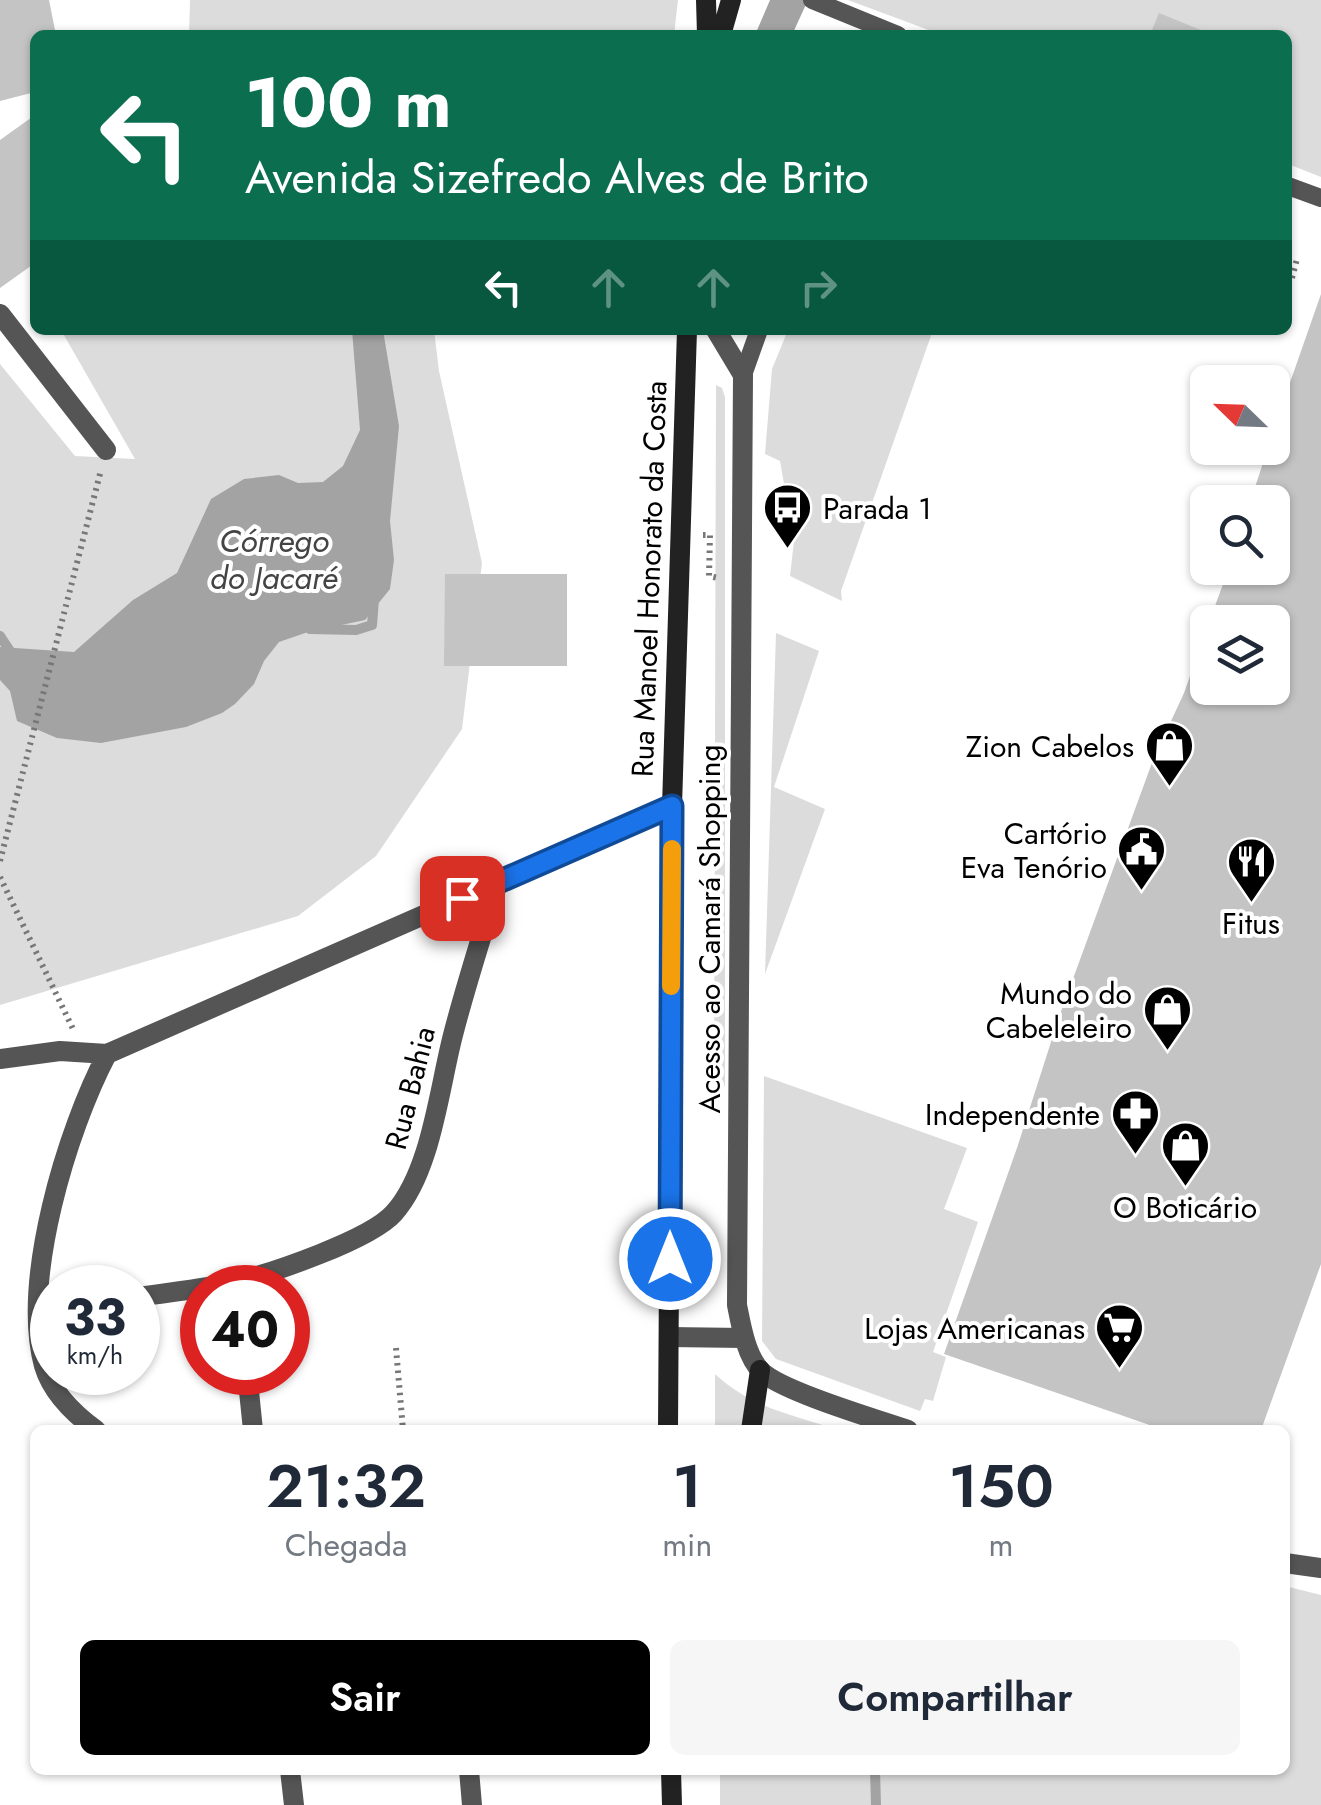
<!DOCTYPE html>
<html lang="pt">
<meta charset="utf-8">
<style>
:root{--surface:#fff;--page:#f6f6f7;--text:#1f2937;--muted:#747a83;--accent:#000}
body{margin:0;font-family:Jost,sans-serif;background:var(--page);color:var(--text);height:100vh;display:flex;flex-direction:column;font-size:38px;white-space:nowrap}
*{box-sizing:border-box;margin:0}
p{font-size:32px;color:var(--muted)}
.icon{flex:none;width:55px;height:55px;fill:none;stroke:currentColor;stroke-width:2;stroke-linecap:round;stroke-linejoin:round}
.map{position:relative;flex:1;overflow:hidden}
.details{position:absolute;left:30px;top:1425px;width:1260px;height:350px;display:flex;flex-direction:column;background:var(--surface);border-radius:15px;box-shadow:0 2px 8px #0004}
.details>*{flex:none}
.guide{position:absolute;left:30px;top:30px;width:1262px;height:305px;border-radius:15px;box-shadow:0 2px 8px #0004;background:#0b6e4f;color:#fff;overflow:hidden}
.needle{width:65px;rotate:293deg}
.buttons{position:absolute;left:1190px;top:365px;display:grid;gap:20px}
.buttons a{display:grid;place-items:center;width:100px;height:100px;border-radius:15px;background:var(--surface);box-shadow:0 2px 8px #0004;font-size:50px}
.speed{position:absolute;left:30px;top:1265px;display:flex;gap:20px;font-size:50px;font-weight:700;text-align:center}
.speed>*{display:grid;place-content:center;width:130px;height:130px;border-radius:50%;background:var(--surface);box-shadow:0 2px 8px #0004;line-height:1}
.speed small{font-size:25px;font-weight:400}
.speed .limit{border:15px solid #d22;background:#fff;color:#111}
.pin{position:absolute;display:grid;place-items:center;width:85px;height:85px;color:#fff;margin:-42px;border-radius:20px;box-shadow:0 5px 15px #0006}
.me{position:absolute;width:110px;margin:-55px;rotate:0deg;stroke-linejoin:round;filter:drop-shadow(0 0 8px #0008)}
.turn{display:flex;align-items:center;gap:35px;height:210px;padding:0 50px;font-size:45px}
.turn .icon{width:130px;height:130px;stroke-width:2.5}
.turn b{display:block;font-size:70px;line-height:85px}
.lanes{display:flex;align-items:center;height:95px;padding:0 50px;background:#0003;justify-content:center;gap:50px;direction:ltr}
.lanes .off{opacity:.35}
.eta{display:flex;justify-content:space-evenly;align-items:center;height:170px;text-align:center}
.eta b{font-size:60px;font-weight:600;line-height:70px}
.cta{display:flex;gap:20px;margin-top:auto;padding:20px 50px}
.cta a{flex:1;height:115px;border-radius:15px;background:var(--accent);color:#fff;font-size:40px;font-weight:600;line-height:115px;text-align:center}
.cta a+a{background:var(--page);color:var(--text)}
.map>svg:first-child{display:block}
</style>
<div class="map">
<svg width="1321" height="1805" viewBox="0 0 1321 1805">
<rect width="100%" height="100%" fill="#fff"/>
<path fill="#dcdcdc" d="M190,0H678L674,35H189Z
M848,0H1321V177L1288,164V35H942Z
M61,330H434L439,371L482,563L462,729L376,856L298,916L0,1005V364L75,456L135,459Z
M788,330H933L841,591L842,601L790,576L794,541L780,461L765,454L772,369Z
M716,385L722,388L725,397V1085L718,1097L714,1086Z
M776,633L819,651L774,787L825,809L765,974Z
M764,1076L967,1148L944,1209L978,1222L933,1352L946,1357L933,1401L925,1399L920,1411L776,1359L762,1341Z
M715,1374C753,1409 791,1414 838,1430H715Z
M1285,1586L1321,1595V1805H720V1770H1285Z"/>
<path fill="#a3a3a3" d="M770,0H808L792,35H755Z
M352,330H383L399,426L390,521L394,560L390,589L365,620L308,632L279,642L264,661L254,684L235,704L222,713L186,727L101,743L57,738L17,721L10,691L0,680V647L74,652L133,600L177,573L211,499L244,479L279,475L298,483L323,482L343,466L360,430Z"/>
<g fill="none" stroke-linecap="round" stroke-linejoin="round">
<path stroke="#a3a3a3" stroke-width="10" d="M310,629L356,630L372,625L374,599
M0,636L16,660
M875,1770L876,1805"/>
</g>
<path fill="#c4c4c4" d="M0,0H49L56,35H35V92L0,101Z
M1159,13L1213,35H1150Z
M35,115V263L0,288V140Z
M1321,294V1264L1261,1430H1164L944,1354L1017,1148L1059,1017L1153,760L1184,693L1207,628L1208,688H1272V622H1209L1229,568H1272V502H1250L1268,448H1272V434Z
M445,574H567V666H444Z"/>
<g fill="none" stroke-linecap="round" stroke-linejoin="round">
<path stroke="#777" stroke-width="6" stroke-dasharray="2.5 5" stroke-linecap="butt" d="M1292,278L1297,259
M703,535H710L709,576L718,578
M0,861L101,470
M0,877L73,1029
M396,1348L403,1430"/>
<path stroke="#555" stroke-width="18" d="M812,0L898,35
M1288,186L1321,198
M743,375L759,330"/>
<path stroke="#555" stroke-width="20" d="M0,314L106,450
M716,330L743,375L737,1305C741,1325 746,1356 761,1371C781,1391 876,1419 908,1430
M0,1059L60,1051L107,1054L672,806
M138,1297C170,1292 203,1289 235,1282C272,1273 370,1240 394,1213C431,1172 439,1089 453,1035C466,984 483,933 498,882
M669,1337L744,1338
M247,1372L253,1430
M96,1430C74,1414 52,1393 44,1366C21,1280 67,1130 107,1054
M1285,1563L1321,1568
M290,1770L294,1805
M469,1770L472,1805"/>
<path stroke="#222" stroke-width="20" d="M706,0L707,35
M721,35L731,0
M668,1430L672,806L687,330
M751,1430L760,1370
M671,1770L672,1805"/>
</g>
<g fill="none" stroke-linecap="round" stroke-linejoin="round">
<defs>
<path id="route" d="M462,898L672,806L670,1259"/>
</defs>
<use href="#route" stroke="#114b97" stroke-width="25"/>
<use href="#route" stroke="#1a73e8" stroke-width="18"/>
<path stroke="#f59e0b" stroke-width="18" d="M671,986L672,849"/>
</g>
<defs>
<symbol id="bus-pin" viewBox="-11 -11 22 30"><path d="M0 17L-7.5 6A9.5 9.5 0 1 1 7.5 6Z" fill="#000" stroke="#fff"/><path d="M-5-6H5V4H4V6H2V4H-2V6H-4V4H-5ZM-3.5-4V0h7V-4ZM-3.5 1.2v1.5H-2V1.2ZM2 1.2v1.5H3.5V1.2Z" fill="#fff"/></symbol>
<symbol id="shop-pin" viewBox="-11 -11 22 30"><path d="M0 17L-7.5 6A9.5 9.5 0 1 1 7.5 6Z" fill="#000" stroke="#fff"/><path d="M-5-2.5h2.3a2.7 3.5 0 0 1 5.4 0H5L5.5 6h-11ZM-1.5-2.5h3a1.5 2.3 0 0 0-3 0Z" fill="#fff"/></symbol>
<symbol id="civic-pin" viewBox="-11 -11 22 30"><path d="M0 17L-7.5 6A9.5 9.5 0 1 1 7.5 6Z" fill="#000" stroke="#fff"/><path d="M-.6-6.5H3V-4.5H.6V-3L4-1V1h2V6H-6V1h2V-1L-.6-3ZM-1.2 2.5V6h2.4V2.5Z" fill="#fff"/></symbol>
<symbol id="restaurant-pin" viewBox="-11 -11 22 30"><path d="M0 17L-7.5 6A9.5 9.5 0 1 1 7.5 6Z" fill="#000" stroke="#fff"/><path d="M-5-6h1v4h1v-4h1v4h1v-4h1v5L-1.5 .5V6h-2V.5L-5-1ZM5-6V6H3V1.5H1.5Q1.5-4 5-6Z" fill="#fff"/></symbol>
<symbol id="pharmacy-pin" viewBox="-11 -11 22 30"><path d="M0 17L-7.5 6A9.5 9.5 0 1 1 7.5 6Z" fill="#000" stroke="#fff"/><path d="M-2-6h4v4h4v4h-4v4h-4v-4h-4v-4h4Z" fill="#fff"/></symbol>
<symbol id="supermarket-pin" viewBox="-11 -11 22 30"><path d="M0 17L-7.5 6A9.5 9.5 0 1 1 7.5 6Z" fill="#000" stroke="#fff"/><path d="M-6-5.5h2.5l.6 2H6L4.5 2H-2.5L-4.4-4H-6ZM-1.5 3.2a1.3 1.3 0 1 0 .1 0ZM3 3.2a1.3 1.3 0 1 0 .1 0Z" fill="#fff"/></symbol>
</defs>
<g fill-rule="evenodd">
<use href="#bus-pin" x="760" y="480" width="55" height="75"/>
<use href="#shop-pin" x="1142" y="718" width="55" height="75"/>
<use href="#civic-pin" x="1114" y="822" width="55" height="75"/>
<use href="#restaurant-pin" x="1224" y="834" width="55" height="75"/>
<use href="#shop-pin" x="1140" y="982" width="55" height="75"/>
<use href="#pharmacy-pin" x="1108" y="1086" width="55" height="75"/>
<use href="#shop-pin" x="1158" y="1118" width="55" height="75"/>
<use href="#supermarket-pin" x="1092" y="1300" width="55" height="75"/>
</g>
<g text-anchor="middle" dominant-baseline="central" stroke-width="8" stroke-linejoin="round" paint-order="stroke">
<g font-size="30" fill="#000" stroke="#fff" text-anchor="end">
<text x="823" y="508" text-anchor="start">Parada 1</text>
<text x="1134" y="746">Zion Cabelos</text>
<text x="1107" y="833">Cartório<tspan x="1107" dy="34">Eva Tenório</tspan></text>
<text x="1251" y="923" text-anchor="middle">Fitus</text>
<text x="1132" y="993">Mundo do<tspan x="1132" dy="34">Cabeleleiro</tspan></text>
<text x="1100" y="1114">Independente</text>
<text x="1185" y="1207" text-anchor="middle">O Boticário</text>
<text x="1085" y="1328">Lojas Americanas</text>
</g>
<g font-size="30" fill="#000" stroke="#fff">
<text transform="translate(649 579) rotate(-88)">Rua Manoel Honorato da Costa</text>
<text transform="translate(709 929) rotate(-90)">Acesso ao Camará Shopping</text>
<text transform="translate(410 1088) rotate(-76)">Rua Bahia</text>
</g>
<g font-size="32" font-style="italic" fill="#444" stroke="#fff">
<text x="274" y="541">Córrego<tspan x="274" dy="37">do Jacaré</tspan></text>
</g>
</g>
</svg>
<div class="buttons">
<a><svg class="needle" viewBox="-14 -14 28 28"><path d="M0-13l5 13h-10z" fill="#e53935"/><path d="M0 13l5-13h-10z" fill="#747a83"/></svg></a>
<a><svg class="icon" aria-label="search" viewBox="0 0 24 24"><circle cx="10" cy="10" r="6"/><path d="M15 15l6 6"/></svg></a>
<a><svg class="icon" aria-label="layers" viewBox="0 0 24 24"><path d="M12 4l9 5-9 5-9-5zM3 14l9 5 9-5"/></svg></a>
</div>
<div class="speed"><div>33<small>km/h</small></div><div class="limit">40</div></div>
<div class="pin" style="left:462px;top:898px;background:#d93025"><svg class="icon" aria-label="arrive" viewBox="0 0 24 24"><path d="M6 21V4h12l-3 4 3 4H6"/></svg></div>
<svg class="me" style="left:670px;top:1259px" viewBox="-20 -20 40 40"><circle r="17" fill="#1a73e8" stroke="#fff" stroke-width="3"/><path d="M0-11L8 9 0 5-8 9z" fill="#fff"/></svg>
<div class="guide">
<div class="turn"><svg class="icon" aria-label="left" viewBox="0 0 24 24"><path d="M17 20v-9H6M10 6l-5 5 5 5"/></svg><div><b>100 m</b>Avenida Sizefredo Alves de Brito</div></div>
<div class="lanes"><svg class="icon" aria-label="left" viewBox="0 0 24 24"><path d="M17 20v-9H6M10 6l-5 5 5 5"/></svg><svg class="icon off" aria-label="ahead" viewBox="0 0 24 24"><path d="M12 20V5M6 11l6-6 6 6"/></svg><svg class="icon off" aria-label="ahead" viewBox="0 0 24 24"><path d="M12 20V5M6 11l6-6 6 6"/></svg><svg class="icon off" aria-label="right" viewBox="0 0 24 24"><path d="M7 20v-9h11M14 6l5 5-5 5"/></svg></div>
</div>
<section class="details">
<div class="eta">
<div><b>21:32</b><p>Chegada</p></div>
<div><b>1</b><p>min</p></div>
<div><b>150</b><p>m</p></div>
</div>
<div class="cta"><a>Sair</a><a>Compartilhar</a></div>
</section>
</div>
